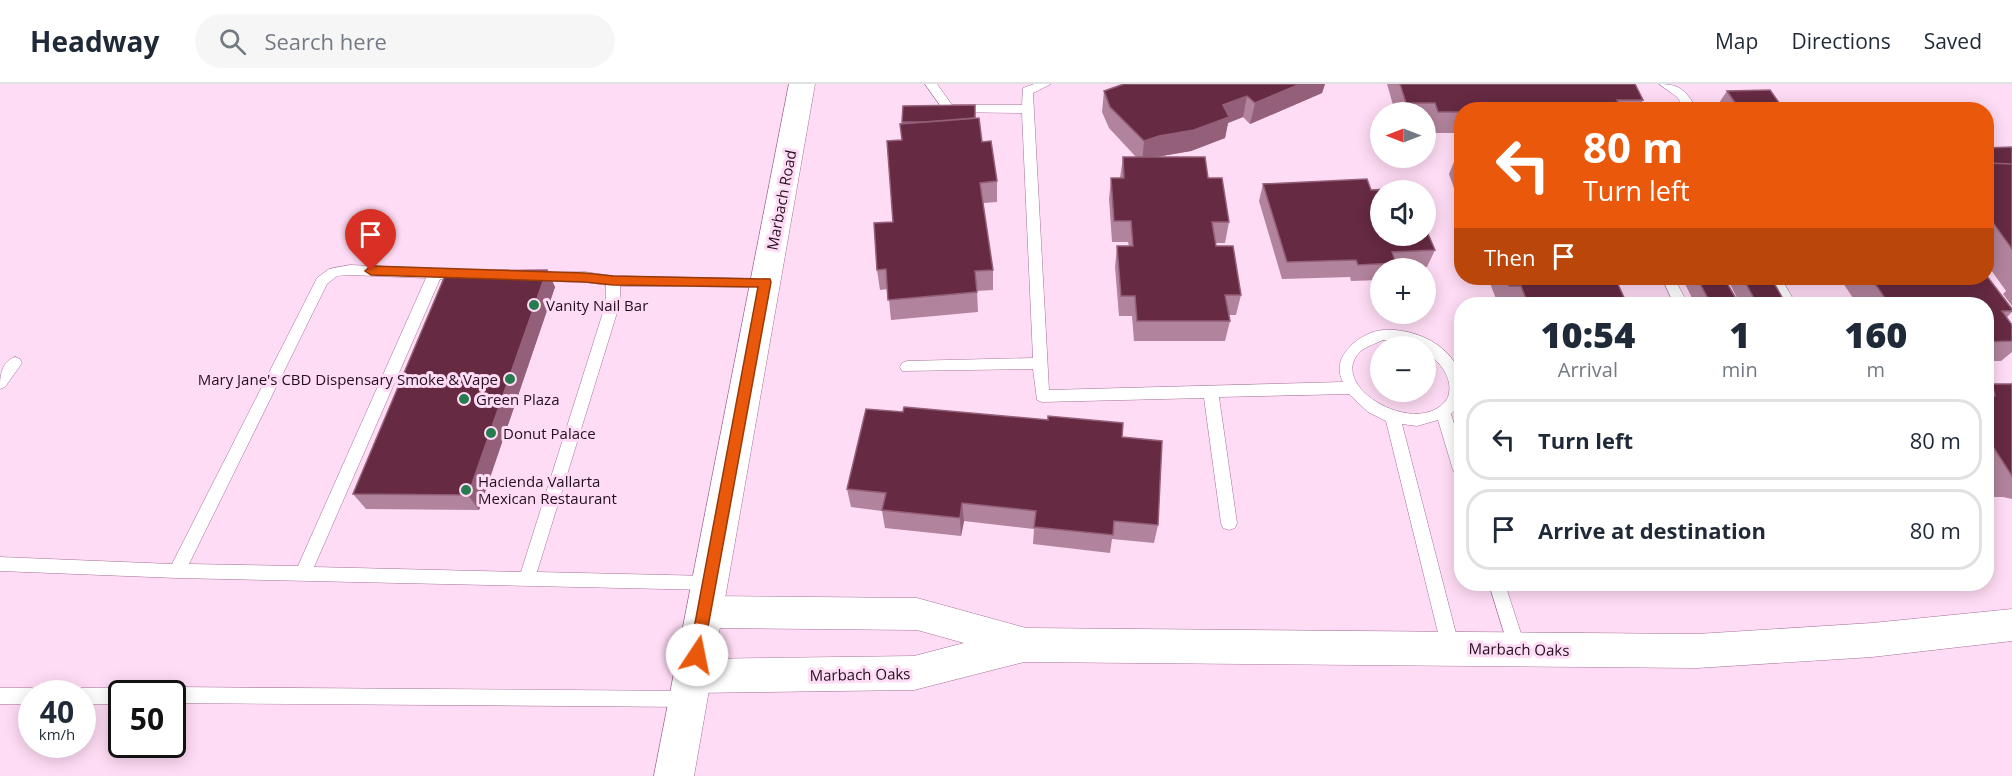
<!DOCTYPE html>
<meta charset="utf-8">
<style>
:root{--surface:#fff;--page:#f6f6f7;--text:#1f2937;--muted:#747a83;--line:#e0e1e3}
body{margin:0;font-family:"Open Sans",sans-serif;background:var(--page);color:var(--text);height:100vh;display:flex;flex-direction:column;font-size:22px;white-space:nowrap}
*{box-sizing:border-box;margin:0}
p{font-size:20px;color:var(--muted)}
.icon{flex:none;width:33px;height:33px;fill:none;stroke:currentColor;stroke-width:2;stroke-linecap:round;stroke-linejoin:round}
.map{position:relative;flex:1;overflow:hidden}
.sheet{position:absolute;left:1454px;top:213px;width:540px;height:294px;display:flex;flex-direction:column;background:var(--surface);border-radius:24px;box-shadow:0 3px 15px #0003}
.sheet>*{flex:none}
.top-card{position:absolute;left:1454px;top:18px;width:540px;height:183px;border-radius:24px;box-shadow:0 3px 15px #0003;background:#ea580c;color:#fff;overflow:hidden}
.needle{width:39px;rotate:270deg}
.fabs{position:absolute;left:1370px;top:18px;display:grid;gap:12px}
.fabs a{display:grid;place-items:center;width:66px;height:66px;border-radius:50%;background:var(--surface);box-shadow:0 3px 15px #0003;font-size:30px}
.speed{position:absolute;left:18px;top:596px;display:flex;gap:12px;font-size:30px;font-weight:700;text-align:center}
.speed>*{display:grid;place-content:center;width:78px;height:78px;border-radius:50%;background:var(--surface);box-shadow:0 3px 15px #0003;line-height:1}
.speed small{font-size:15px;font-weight:400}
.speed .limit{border:3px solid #111;border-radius:9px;background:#fff;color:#111}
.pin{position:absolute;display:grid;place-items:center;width:51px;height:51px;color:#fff;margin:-62px -26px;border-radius:50% 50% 50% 0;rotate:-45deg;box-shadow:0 0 6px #0007}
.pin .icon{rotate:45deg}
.me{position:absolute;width:66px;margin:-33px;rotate:11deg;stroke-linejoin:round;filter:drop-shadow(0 0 4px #0008)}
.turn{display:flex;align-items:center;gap:21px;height:126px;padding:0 30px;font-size:27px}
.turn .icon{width:78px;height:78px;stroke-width:2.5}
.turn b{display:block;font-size:42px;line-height:51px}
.then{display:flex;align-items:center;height:57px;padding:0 30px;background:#0003;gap:12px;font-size:22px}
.eta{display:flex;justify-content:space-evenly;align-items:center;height:102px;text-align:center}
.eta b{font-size:36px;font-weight:800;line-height:42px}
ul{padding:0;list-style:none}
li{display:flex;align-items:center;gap:18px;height:81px;margin:0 12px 9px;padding:0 18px;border:3px solid var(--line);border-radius:24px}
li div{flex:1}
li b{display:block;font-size:22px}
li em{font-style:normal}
header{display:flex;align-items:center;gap:36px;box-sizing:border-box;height:84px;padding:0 30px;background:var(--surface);border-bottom:2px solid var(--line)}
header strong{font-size:28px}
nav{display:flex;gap:33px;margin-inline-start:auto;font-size:21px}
.search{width:420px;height:54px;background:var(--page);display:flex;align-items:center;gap:15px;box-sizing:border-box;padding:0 21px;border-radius:33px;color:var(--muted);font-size:22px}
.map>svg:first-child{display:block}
</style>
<header>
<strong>Headway</strong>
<div class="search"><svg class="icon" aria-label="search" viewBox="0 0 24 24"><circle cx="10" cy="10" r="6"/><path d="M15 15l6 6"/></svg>Search here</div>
<nav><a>Map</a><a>Directions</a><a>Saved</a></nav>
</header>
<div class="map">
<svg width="2012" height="692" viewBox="0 0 2012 692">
<rect width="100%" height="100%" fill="#ffdcf5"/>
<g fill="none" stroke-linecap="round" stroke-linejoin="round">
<defs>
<path id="lane" d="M925,0H937L952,21H1022L1023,4L1034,0H1051L1033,9L1049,306L1343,298C1329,273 1360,248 1383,246C1416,243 1461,265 1461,301C1461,313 1461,322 1451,330L1461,362V392L1456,391L1453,386L1438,336L1417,342L1402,340L1460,565L1457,571L1451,573L1445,571L1442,565L1386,337L1368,328L1349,310L1219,313L1237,439L1235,444L1229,446L1223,444L1221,439L1204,314L1042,318L1037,316L1033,285L902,287L900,283L902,279L907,277L1033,274L1022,29L945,28ZM1383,256L1425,262V267C1438,277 1452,291 1449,309C1448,316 1444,319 1439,323C1404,348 1325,298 1362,266C1368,262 1377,259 1383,256Z
M1659,0C1682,0 1686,8 1698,26H1686L1677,13Z
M350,181L466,186L473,191L466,196L440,195L314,483L521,488L606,219V201L585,198L529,197L522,192L524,189L585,188L613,192L770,195L772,198L765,203L620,202V219L537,488L710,492L716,494L718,499L716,504L710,506L177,494L0,487V473L172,480L317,194L329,185ZM350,191L426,194L298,482L189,480L327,200L337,192Z
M1662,194H1674L1688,220H1674Z
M1769,194H1781L1796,220H1782Z
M15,273L20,275L22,279L5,303L0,305C0,292 1,278 15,273Z
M1489,500H1505L1526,565L1523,571L1517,573L1511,571Z
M172,603L689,607L695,609L698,615L695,621L689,623L172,619V609H164L166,605Z
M0,604H32L40,609H32V620H0Z
M82,604H122L130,609H122V620H82V609H74Z"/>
<path id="street" d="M705,512L917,514L1026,544L1697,550L1872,539L2012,525V557L1872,573L1697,584L1024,578L914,606L693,609L680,604L675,592L680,580L693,575L914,572L964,559L917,546L705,544L693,539L687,528L693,517Z"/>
<path id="secondary" d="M789,0H815L694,692H654Z"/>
</defs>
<use href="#lane" stroke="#a37096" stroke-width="1"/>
<use href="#street" stroke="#a37096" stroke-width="1"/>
<use href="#secondary" stroke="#a37096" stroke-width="1"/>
<use href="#lane" fill="#fff" fill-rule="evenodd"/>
<use href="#street" fill="#fff" fill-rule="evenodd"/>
<use href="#secondary" fill="#fff" fill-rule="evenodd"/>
</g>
<path fill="#b2839c" d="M1122,0H1325L1322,9L1250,40L1243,33L1228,39L1225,54L1191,67L1156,73L1208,94L1229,138L1225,159H1215L1216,162L1241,211L1236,231H1229L1230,237L1225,257H1134L1132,232H1119L1115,183L1117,162H1129L1128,158H1112L1109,115L1111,94H1120L1123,73H1136L1109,44L1102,28L1104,7Z
M1387,0H1635L1643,16L1638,26H1461V49H1430L1427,40H1425V28H1395Z
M1727,7L1784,26H1723L1719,19Z
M1848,21L1938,26H1844Z
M903,22L976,34L982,58L997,97V118L983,119L993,186V206L977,207L978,228L891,236L888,205L880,206L877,186L893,138L902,56Z
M1461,57V124L1449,90L1456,73L1455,70Z
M2012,63V222L2003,210L2006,207L1986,179V64Z
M1263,100L1371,106L1435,166L1427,183L1380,184V196L1351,197L1350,193L1282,195L1259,117Z
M547,186L555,203L479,426L366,425L353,410Z
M1488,194H1615L1627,220H1498Z
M1682,194H1724L1739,220H1695Z
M1727,194H1771L1786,220H1740Z
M1844,194H1986L2012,225V228L2007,233L2012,241V268L2001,277H1986V220H1857L1841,196Z
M1992,300H2012V415L2003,413H1989L1986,408V305Z
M1122,353L1158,441L1154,459L1112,455L1110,469L1033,460L1034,445L964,437L961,452L885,444L882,427L851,423L847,405Z"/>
<path fill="#945f78" d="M1300,0H1325L1322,9L1250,40L1255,19Z
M1247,12L1243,33L1228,39L1225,54L1191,67L1156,73L1142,78L1144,57L1159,52L1223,21Z
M547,186L555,203L479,426L468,411Z
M962,419L964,437L961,452L960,434Z"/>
<path fill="#662a43" stroke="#945f78" stroke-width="1.5" d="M1124,0H1300L1255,19L1247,12L1223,21L1229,33L1194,46L1159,52L1144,57L1110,23L1104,7Z
M1400,0H1635L1643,16H1617L1622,26H1528L1526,21L1495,20L1497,26H1461V28H1438L1435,19H1406Z
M1770,6L1784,26H1740L1727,7Z
M975,21V34L924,38H902L903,22Z
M1848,21H1934L1938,26H1851Z
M979,34L982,58L991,57L997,97L980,99L993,186L975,187L977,208L888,216L886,185L877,186L874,139L893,138L887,57L902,56L900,40Z
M2012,63V80L1986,79V64Z
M1458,70H1461V79Z
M1123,73H1205L1208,94H1222L1229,138H1212L1216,162H1233L1241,211H1225L1230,237H1137L1135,212H1121L1117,162H1133L1131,137H1114L1111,94H1124Z
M1986,79L2012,80V165L1986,129Z
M1367,95L1371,106L1409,104L1410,106H1380V152H1425V143L1435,166L1392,168L1396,179L1358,181L1356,176L1287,178L1263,100Z
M547,186L468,411L353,410L447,187Z
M1986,191L2012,225V227H2002L2012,241V257L1986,258V220H1889L1871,194H1986Z
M1506,194H1615L1627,220H1528L1521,202H1509Z
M1697,194H1724L1739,220H1711Z
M1743,194H1771L1786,220H1757Z
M1992,300H2012V392L1986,352V312H1995Z
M904,323L1048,336V332L1123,339L1122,353L1162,357L1158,441L1114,437L1113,451L1034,443L1036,427L962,419L960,434L882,426L886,409L847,405L866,325L903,328Z"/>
<path fill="#ea580c" stroke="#983908" stroke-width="1.5" d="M371,182L585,189L613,192L770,195L771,198L702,576L697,578L691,576L689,571L758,203L613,201L585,198L371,191L365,187Z"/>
<g fill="#277c4f" stroke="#ffdcf5" stroke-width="2">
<circle cx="534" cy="221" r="6"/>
<circle cx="510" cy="295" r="6"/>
<circle cx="464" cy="315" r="6"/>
<circle cx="491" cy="349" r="6"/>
<circle cx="466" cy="406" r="6"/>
</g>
<g text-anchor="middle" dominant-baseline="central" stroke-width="6" stroke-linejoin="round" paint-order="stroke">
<g font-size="15" fill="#230f1e" stroke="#ffdcf5">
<text transform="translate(781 116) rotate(-79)">Marbach Road</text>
<text transform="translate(1519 565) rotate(1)">Marbach Oaks</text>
<text transform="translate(860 590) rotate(-1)">Marbach Oaks</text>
</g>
<g font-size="15" fill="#230f1e" stroke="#ffdcf5" text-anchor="start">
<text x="546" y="221">Vanity Nail Bar</text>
<text x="498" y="295" text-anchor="end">Mary Jane's CBD Dispensary Smoke &amp; Vape</text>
<text x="476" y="315">Green Plaza</text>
<text x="503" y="349">Donut Palace</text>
<text x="478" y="397">Hacienda Vallarta<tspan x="478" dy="17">Mexican Restaurant</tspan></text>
</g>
</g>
</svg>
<div class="fabs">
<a><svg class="needle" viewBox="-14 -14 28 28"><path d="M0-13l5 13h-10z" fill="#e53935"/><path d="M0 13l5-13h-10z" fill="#747a83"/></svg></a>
<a><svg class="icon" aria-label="sound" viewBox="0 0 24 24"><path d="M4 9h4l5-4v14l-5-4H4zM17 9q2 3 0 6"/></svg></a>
<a>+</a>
<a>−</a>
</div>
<div class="speed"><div>40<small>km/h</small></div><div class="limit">50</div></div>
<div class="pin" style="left:371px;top:187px;background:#d93025"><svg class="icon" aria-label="arrive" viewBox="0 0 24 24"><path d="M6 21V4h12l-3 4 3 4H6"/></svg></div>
<svg class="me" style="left:697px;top:571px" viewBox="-20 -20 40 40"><circle r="19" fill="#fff"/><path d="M0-13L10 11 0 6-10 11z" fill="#ea580c"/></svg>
<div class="top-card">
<div class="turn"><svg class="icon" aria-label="left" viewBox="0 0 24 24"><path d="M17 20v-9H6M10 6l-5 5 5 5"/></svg><div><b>80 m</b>Turn left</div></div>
<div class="then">Then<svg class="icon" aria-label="arrive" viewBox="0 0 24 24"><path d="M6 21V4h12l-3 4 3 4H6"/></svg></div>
</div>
<section class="sheet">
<div class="eta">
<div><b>10:54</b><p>Arrival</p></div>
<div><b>1</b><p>min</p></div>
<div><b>160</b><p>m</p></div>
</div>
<ul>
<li><svg class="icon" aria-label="left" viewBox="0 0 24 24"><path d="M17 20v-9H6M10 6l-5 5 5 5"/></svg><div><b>Turn left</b></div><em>80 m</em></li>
<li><svg class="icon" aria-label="arrive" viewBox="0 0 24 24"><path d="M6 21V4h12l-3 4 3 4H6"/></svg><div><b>Arrive at destination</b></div><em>80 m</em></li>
</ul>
</section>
</div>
